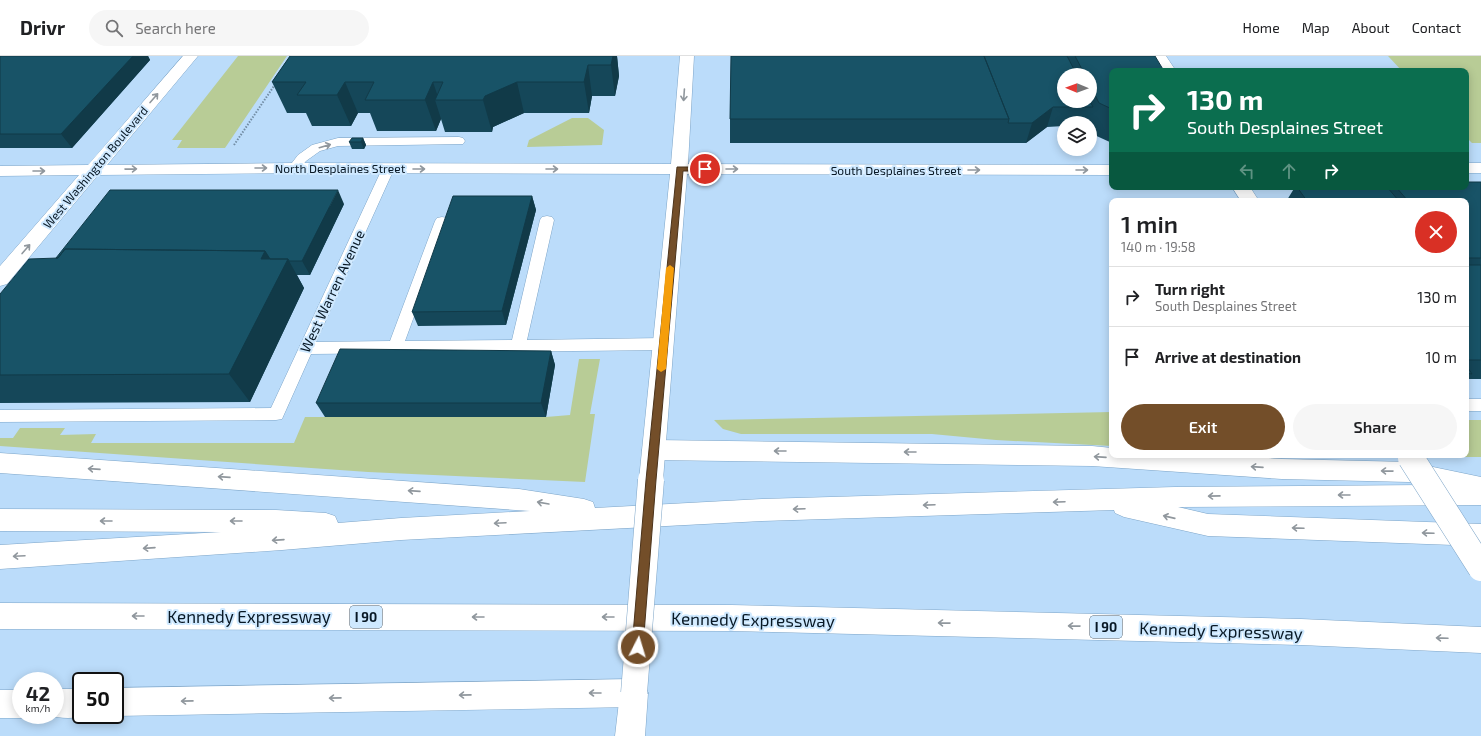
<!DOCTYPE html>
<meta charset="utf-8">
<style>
:root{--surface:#fff;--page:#f6f6f6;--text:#202124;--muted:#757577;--line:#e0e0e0;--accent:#734e29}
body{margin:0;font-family:"Exo 2",sans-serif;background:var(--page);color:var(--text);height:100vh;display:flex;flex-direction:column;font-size:15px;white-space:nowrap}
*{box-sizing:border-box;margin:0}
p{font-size:13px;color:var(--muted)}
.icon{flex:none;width:22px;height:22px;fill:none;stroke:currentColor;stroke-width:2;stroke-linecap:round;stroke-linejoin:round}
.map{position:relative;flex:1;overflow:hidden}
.drawer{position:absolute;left:1109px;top:142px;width:360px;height:260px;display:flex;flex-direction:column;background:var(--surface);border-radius:8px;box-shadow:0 2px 10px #0003}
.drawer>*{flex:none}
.top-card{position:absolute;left:1109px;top:12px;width:360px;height:122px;border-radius:8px;box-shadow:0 2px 10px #0003;background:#0b6e4f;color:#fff;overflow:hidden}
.needle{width:26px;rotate:271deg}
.fabs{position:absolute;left:1057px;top:12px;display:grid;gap:8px}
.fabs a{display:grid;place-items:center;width:40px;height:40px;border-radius:50%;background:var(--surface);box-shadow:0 2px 10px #0003;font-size:20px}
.speed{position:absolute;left:12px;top:616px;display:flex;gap:8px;font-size:20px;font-weight:700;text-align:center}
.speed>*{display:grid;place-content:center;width:52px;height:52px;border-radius:50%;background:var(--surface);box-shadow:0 2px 10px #0003;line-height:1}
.speed small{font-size:10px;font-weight:400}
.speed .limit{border:2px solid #111;border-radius:6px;background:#fff;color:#111}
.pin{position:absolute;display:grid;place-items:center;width:34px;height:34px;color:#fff;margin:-17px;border:2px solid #fff;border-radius:50%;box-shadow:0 1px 4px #0007}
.me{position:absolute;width:44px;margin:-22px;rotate:5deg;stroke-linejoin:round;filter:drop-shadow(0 0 3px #0008)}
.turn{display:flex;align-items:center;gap:14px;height:84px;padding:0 12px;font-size:18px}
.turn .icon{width:52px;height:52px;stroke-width:2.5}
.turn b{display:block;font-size:28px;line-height:34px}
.lanes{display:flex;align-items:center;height:38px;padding:0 12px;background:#0003;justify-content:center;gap:20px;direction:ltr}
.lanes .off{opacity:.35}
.round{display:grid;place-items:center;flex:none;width:42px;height:42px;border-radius:21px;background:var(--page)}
.overview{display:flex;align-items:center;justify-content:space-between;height:68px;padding:0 12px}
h1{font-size:24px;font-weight:600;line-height:30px}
.button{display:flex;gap:8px;margin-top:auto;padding:8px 12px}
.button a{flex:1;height:46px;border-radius:24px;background:var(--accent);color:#fff;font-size:16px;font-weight:600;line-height:46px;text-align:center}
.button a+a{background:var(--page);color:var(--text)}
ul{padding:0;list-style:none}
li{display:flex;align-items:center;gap:12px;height:60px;padding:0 12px;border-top:1px solid var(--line)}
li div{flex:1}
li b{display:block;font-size:15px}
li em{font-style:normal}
header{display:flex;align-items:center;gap:24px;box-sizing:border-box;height:56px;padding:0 20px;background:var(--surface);border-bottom:1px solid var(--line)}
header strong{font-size:19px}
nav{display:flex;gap:22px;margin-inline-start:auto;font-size:14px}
.search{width:280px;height:36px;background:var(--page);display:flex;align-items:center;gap:10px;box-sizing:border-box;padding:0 14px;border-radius:22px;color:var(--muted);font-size:15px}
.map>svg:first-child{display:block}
</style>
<header>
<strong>Drivr</strong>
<div class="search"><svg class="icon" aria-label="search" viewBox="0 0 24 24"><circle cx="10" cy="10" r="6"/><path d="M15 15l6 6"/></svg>Search here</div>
<nav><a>Home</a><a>Map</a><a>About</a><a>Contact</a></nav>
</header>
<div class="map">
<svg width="1481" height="680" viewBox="0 0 1481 680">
<rect width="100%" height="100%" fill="#bbdcfa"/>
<path fill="#b8cc96" d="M238,0H287L225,92H177L182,84H172Z
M1388,0H1481V87H1472L1466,81V15H1402Z
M572,62H588L604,74L602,89L527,91L529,84Z
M579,303H600L590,358H595L585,426L368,416L0,390V382H13L20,372H65L60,379L96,378L91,387H294L305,361H546L570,359Z
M1112,356V390L996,384L932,378H741L723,373L714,364Z
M1466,364H1481V401H1465L1464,399H1466Z"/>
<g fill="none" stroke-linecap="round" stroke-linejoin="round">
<defs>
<path id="lane" d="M459,81L463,82L465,85L463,88L338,90L320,95L306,105L298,115H290L288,112L298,99L312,89L338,82Z
M388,109L392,110L394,113L316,286L390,285L435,165L437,162L442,161L447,162L449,165L405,285L512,284L540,164L542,161L547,160L552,161L554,164L527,284L664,282L669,284L672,288L669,292L664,294L311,298L282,363L276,364L0,366V354L271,352L382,113L384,110Z
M1466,343H1481V355H1466Z"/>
<path id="secondary" d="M183,0H198L107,109L294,107L671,108L680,0H694L688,108L1112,109V119L687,118L663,424L659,431L651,434L643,431L639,424L670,118L294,117L98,119L7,228L0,230V210L79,119L0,120V110L88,109Z
M1152,0H1166L1176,15H1162Z
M1466,107H1481V117H1466Z
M1232,131H1250L1259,145H1241Z
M634,623L644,627L648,637L645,680H615L620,637L624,627Z"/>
<path id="highway" d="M654,384L1092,390L1112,392V399H1220L1282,403L1409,406L1481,421V449L1178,451L1208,458L1481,468V490L1208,480L1124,461L1115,457L1114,454L762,465L401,484L282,494L0,513V489L221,476L0,475V453L276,454L326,457L335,460L338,467L401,462L530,455L0,417V397L519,433L584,443L593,446L595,452L762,443L1175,431L1425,429L1409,426L1282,423L1092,410L654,404L646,401L642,394L646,387Z
M0,547L731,549L1301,563L1481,571V597L1301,589L731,575L0,573Z
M634,623L644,627L648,637L644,647L634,651L115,660L112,659H115V632Z
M55,633H81V659H87C76,663 60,663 49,659H55Z
M0,634H21V659H29L21,662H0Z"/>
</defs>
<use href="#lane" stroke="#7da5c8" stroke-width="1"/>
<use href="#secondary" stroke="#7da5c8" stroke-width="1"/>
<use href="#highway" stroke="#7da5c8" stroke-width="1"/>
<path stroke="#728ca3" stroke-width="2" stroke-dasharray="1.5 1.5" stroke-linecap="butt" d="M234,89L276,27"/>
<use href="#lane" fill="#fff" fill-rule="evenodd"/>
<use href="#secondary" fill="#fff" fill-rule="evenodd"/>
<use href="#highway" fill="#fff" fill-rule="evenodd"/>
<defs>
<path id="secondary-bridge" d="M1411,402L1481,512
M634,637L651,424"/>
</defs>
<use href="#secondary-bridge" stroke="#7da5c8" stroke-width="27" stroke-linecap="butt"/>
<use href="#secondary-bridge" stroke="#fff" stroke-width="26"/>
</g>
<path fill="#154759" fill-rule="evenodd" d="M0,0H148L150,4L72,92H0Z
M290,0H617L619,20L615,40H592L589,57H524L493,71L492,76H445L441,63L436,75H377L370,57H358L351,70H312L306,57H287L272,26Z
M731,0H1155L1112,15V87L1090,77V67H1064V70L1047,71L1026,87H730V63ZM1064,19H1090V45Z
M363,82L366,89L364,93H352L349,86Z
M1481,126V323H1466V145H1288L1287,144L1295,131H1466Z
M532,140L536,154L506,269L418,270L412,256Z
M344,148L310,219H297L304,232L250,346L0,347V238L56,202Z
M551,295L555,309L546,361H325L316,347Z"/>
<path fill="#113a48" d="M133,0H148L150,4L72,92L61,78Z
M613,0H617L619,20L615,40L611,9Z
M588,9L592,40L589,57L584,26Z
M345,26L358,57L351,70L337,39Z
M433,26L439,44H435L441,63L436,75L425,44Z
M517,26L524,57L493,71L492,76L483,44L485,40Z
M1053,51L1047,71L1026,87L1032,67Z
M363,82L366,89L364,93L361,86Z
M338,134L344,148L310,219L302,205Z
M532,140L536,154L506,269L502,255Z
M265,195L288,203L304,232L250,346L229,318L261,203Z
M551,295L555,309L546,361L541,347Z"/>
<path fill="#185367" stroke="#113a48" d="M0,0H133L61,78H0Z
M290,0H613L611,9H588L584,26H517L485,40L483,44H435L443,26H433L425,44H365L374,26H345L337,39H297L306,26H272Z
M731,0H984L1009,63H730Z
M984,0H1067L1077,19H1064V45H1090L1093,51H1053L1032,67H1008L1009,63Z
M1075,0H1155L1164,15H1112V53L1099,47L1090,29V19H1085Z
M352,82H363L361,86H349Z
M1466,126H1481V202H1468L1466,200V145H1408L1396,131H1466Z
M1297,131H1387L1399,145H1307Z
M110,134H338L302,205H289L288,203H270L265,195L65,193L58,202H56Z
M453,140H532L502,255L412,256Z
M65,193L265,195L261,203H288L229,318L0,319V238L29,203L58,202Z
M1466,209H1481V304H1466Z
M340,293L551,295L541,347H316Z
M1466,309L1472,318L1466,317Z"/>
<defs><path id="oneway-shaft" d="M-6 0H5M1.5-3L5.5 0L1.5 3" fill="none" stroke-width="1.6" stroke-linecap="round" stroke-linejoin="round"/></defs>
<g stroke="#90979d">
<use href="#oneway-shaft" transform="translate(684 39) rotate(94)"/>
<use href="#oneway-shaft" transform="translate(154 42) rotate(-49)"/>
<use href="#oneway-shaft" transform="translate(325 90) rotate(-16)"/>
<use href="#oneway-shaft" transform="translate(261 112)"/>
<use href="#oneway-shaft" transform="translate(131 113) rotate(-1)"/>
<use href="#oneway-shaft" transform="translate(419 113)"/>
<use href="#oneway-shaft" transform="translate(552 113)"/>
<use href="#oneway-shaft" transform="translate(732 113)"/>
<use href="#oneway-shaft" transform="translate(974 114)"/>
<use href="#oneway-shaft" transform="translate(1082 114)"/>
<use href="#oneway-shaft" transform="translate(39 115)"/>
<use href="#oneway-shaft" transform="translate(26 193) rotate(-49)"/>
<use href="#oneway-shaft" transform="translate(780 395) rotate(-180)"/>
<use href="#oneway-shaft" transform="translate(910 396) rotate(-180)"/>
<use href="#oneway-shaft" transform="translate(1100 401) rotate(-176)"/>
<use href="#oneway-shaft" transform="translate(1257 411) rotate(-176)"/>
<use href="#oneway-shaft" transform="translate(94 413) rotate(-176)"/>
<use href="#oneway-shaft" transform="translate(1387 415) rotate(-179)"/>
<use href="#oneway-shaft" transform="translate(224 421) rotate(-176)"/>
<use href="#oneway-shaft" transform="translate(414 435) rotate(-176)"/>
<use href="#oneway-shaft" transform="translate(1344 439) rotate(180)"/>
<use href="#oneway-shaft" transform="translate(1214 440) rotate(179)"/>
<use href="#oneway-shaft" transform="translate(1059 446) rotate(178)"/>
<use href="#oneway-shaft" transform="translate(543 447) rotate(-170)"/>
<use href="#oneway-shaft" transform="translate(929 449) rotate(178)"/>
<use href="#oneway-shaft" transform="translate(799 453) rotate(178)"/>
<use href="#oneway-shaft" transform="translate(1169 461) rotate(-167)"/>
<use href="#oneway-shaft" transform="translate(106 465) rotate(-180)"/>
<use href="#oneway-shaft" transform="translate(236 465) rotate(-180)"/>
<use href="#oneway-shaft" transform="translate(500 467) rotate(177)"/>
<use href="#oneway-shaft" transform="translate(1298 472) rotate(-178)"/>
<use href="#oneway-shaft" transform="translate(1428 477) rotate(-178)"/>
<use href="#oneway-shaft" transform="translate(278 484) rotate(176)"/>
<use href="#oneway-shaft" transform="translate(149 492) rotate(176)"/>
<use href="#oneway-shaft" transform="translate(19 500) rotate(177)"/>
<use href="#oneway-shaft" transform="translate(138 560) rotate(-180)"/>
<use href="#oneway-shaft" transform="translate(478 561) rotate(-180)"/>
<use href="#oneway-shaft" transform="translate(608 561) rotate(-180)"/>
<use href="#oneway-shaft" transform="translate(944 567) rotate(-179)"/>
<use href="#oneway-shaft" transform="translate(1074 570) rotate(-179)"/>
<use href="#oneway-shaft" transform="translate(1442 582) rotate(-178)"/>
<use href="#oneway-shaft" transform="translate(595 637) rotate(180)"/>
<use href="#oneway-shaft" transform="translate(465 639) rotate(179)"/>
<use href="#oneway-shaft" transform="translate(335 642) rotate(179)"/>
<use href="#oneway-shaft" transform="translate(187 645) rotate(179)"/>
</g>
<path fill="#734e29" stroke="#4b331b" d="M677,111H705L708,113L705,115H683L656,424L643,591L642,595L638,597L634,595L632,591L646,424Z"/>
<path fill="#f59e0b" d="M670,209L674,212L666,313L661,316L657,313L666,212Z"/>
<g text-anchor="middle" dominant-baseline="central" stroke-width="4" stroke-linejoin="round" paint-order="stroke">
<g font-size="12" fill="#081825" stroke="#cfe9ff">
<text transform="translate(95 111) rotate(-50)">West Washington Boulevard</text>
<text x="340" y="112">North Desplaines Street</text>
<text x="896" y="114">South Desplaines Street</text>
</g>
<g fill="#cfe9ff" stroke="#445766" stroke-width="1">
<rect x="350" y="550" width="32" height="22" rx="3"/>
<rect x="1090" y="560" width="32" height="22" rx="3"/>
</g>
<g font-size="13" font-weight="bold" fill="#081825">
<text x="366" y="561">I 90</text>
<text x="1106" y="571">I 90</text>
</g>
<g font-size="14" fill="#081825" stroke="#cfe9ff">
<text transform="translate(332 235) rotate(-65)">West Warren Avenue</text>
</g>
<g font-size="17" fill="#081825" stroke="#cfe9ff">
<text x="249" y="560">Kennedy Expressway</text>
<text transform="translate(753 563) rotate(1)">Kennedy Expressway</text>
<text transform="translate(1221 574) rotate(2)">Kennedy Expressway</text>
</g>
</g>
</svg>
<div class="fabs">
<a><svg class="needle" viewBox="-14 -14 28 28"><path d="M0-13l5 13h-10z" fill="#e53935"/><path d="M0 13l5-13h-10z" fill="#757577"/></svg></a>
<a><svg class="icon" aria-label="layers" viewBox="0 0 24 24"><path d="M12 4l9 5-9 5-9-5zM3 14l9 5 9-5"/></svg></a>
</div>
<div class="speed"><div>42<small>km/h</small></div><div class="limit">50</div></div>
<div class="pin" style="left:705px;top:113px;background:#d93025"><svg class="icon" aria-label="arrive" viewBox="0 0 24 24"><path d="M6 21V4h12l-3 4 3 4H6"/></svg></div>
<svg class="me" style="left:638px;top:591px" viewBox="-20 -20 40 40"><circle r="17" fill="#734e29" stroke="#fff" stroke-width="3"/><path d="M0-11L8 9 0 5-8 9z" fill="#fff"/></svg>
<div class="top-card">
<div class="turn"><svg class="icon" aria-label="right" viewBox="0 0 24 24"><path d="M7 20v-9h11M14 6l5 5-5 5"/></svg><div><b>130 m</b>South Desplaines Street</div></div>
<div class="lanes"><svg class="icon off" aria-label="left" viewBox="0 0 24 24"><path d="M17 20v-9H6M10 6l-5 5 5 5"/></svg><svg class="icon off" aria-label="ahead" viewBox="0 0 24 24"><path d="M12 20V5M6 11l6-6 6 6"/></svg><svg class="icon" aria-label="right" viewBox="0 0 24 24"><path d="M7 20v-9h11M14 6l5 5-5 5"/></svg></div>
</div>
<section class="drawer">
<div class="overview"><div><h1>1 min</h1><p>140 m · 19:58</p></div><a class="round" style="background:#d93025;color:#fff"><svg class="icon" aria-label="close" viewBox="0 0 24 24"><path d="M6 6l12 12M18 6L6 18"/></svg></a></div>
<ul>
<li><svg class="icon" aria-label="right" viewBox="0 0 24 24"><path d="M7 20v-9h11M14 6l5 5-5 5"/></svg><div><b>Turn right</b><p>South Desplaines Street</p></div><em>130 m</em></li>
<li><svg class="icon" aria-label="arrive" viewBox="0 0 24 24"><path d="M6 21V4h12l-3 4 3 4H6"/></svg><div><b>Arrive at destination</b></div><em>10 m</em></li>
</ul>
<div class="button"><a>Exit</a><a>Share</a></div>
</section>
</div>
